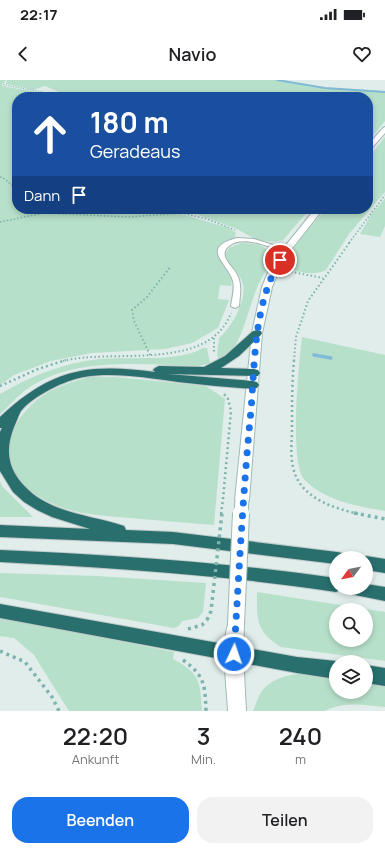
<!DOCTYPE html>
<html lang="de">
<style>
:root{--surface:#fff;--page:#f2f2f2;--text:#202124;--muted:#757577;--accent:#1a73e8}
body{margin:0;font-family:Manrope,sans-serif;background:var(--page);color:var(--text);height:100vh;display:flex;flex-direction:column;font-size:15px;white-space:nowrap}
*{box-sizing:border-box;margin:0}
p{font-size:13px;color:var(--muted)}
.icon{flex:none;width:22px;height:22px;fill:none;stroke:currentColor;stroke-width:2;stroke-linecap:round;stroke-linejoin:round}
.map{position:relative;height:631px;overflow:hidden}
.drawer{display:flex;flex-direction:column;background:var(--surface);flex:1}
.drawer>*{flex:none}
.hud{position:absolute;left:12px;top:12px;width:361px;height:122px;border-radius:16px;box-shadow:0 2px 6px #0003;background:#1a4fa0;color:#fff;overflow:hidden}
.needle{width:26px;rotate:238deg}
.controls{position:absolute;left:329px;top:471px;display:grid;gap:8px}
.controls a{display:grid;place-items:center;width:44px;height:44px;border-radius:50%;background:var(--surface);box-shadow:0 2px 6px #0003;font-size:20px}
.pin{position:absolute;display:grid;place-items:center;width:34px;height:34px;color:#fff;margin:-17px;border:2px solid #fff;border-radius:50%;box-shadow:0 1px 4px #0007}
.me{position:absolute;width:44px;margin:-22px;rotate:3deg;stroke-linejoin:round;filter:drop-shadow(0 0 3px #0008)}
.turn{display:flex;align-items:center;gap:14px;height:84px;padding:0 12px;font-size:18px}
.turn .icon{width:52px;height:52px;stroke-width:2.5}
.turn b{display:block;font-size:28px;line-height:34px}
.then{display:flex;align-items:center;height:38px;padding:0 12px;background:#0003;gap:8px;font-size:15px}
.eta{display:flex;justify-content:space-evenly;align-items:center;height:68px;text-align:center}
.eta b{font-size:24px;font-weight:600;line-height:28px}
.primary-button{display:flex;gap:8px;margin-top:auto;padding:8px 12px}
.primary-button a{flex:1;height:46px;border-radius:16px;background:var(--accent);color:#fff;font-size:16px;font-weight:600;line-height:46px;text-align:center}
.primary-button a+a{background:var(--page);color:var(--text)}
.status{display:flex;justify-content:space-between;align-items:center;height:28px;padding:0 20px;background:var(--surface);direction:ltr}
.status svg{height:11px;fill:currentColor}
header{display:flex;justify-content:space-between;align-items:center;height:52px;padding:0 12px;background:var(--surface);font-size:18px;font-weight:600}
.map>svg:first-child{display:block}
</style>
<div class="status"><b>22:17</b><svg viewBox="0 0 49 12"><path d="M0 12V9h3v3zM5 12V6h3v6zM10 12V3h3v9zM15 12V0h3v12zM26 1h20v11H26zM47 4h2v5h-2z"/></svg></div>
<header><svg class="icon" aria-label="back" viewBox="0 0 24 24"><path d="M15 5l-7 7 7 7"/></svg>Navio<svg class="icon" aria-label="heart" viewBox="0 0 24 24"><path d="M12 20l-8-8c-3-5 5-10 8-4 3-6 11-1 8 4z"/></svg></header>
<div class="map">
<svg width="385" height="631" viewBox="0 0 385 631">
<rect width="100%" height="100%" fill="#e0edea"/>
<path fill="#b7e0ca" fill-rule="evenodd" d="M0,0H4L2,5L7,7L67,17H17V129H173L181,134L229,148L236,153L235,157L221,166L217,175L232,200L231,206L220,205L218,219L229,220L218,248L192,263L165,269L92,273L51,281L14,295L0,305Z
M7,0H279L328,8L385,11V41L368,62V17H71L45,6L33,10L6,4Z
M385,57V112L349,154L326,190C314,196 297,193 287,186C285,174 317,139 326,129H368V78Z
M385,118V146L380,157L360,154L371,135Z
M182,129H310L283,160L272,162L257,160L237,149Z
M241,163C250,163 268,164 270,175C272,183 262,196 259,203C249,225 246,249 233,269C230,274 223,277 219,281L217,275L219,258C231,248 249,218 242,201C238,191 228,185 225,175L229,168Z
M302,257L385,275V431C357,426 324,421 304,399C289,382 299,281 302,257Z
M203,268H207L210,283L198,286C143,285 78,276 30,307C19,314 10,325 0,334V314C31,296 65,282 100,279C130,276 178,283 203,268Z
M90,297H115L206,306L225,319L214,445C190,443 165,441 141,439C100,435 62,436 28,409C17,401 10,391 10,376C9,368 9,357 13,350C31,316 55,306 90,297Z
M0,401L2,406L33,437H0Z
M0,493L98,496L206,503L203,532L198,538L182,541L179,546L174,548L0,517Z
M257,512L385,532V581L281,567C255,551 257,539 257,512ZM336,530H366V560H336Z
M0,538L31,543L174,572L173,579C201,594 200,602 202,631H69L34,575L14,558L0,556Z
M310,593L336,596V612H366V600L385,603V627C365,625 343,621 325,631H253C256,625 258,616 262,611C274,596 292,594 310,593Z"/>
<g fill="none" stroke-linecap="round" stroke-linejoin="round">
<path stroke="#82bbd8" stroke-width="2" d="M277,0L325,8L385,12"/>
<path stroke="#82bbd8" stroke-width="3.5" d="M314,275L331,278"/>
<defs>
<path id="lane" d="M237,158L254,159L289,170L286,172C270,168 244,154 229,166C225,169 224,172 225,177C227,182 231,186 234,190C243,202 240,213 239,226L235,228L231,226C232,218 235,209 233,201C228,183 199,168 237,158Z"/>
<path id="secondary" d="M385,47V53L370,70L368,71V65L383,48Z
M315,129H323L290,171L279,190L272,207L262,253L249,420L247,424L242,425L237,424L235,420L252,253L262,207L269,190L282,170Z
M236,536L242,539L244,544L243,574L246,631H228C227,607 220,560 230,539Z"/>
<path id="highway" d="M257,250L261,251L262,253L261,255L239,276L221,288L254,289L258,290L260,293L258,296L168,294L253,301L257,302L259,305L257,308L253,309C228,307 203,305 178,302C147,298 115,292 84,297C65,300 33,316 21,331C19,334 16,343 14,347C3,375 10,395 33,414C59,434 94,436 124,446L126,450L173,452L337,472L342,473L345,478H336V484L173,464L0,457V445L90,449L52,437L37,430L24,422L13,412L0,391V352L2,348H0V337C51,289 87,283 155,292L153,290L155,288L159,286L204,287L225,276L253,251Z
M0,470C113,475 224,482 336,498V508H343L336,512C225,495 113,488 0,482Z
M366,476L385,479V493L366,490V478H362Z
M366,504L385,507V521L345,513L343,508H366Z
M0,524L297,577L336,581L337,582H336V599L297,593L0,538Z
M366,585L385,588V606L366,603Z"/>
</defs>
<use href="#lane" stroke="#a2b5b3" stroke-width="2"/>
<use href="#secondary" stroke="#9dbab5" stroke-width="2"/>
<use href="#highway" stroke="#c0c9c9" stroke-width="2"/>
<path stroke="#7db4ad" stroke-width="1" stroke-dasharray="1 1.5" stroke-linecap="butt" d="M5,0L3,4L9,6L69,17"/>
<path stroke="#7db4ad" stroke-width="1.5" stroke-dasharray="1.5 2" stroke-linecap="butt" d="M0,97L5,99L17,110
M32,129L35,134
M177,129L182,133
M0,142L44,133L129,137L182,133L207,139L235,150
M349,163L385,115"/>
<path stroke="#7db4ad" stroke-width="2" stroke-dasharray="1.5 2.5" stroke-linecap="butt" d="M287,191L323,198
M214,258V274
M150,275L134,241L132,230L147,217L171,186
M63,281C112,268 208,293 231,233
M294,281L296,257L308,221L350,162"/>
<path stroke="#7db4ad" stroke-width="2.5" stroke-dasharray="2 3" stroke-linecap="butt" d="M294,280C292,302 292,325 292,347C292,361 290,374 293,387C299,417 332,428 359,434
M0,306L38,289L66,280
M223,419L231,331L228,319L224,314"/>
<path stroke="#7db4ad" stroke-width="3.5" stroke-dasharray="3 4" stroke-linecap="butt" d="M354,433L385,439
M188,549L202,545L207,540
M0,571L25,582L52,617L59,631
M183,580C205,596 205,605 206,631"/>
<use href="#lane" fill="#fff" fill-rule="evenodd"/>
<use href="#secondary" fill="#fff" fill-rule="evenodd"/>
<use href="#highway" fill="#286f6d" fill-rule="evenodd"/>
<defs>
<path id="secondary-bridge-far1" d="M241,434L242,420"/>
<path id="secondary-bridge" d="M236,544L241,433"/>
</defs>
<use href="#secondary-bridge-far1" stroke="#9dbab5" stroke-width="15" stroke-linecap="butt"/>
<use href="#secondary-bridge" stroke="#9dbab5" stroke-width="18" stroke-linecap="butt"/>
<path stroke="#7db4ad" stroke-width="2.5" stroke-dasharray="2 3" stroke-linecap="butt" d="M221,434L223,419"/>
<path stroke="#7db4ad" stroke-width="3.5" stroke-dasharray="3 4" stroke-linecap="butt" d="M207,540L211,531L222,433"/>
<use href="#secondary-bridge-far1" stroke="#fff" stroke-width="13"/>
<use href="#secondary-bridge" stroke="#fff" stroke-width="16"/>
</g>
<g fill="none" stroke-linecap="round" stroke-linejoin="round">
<path stroke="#1a73e8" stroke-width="7" stroke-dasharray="0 12.6" d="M234,574C239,493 243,411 251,330C255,279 254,225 280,180"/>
</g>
</svg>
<div class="controls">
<a><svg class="needle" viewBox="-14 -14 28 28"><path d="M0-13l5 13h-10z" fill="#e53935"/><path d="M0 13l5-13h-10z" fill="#757577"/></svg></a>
<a><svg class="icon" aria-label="search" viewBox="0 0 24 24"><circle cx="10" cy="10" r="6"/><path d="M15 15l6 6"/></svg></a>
<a><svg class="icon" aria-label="layers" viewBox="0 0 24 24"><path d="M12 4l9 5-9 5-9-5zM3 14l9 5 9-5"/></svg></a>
</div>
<div class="pin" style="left:280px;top:180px;background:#d93025"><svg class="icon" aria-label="arrive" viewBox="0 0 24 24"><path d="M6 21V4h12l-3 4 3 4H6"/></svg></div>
<svg class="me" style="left:234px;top:574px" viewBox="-20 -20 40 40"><circle r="17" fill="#1a73e8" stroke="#fff" stroke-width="3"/><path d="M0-11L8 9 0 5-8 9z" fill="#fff"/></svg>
<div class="hud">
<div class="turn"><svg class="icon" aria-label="ahead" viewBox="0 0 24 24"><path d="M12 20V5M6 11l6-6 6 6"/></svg><div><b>180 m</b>Geradeaus</div></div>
<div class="then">Dann<svg class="icon" aria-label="arrive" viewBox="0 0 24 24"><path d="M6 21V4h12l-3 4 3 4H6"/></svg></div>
</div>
</div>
<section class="drawer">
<div class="eta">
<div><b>22:20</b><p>Ankunft</p></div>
<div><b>3</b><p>Min.</p></div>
<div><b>240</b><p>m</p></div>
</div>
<div class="primary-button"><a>Beenden</a><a>Teilen</a></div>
</section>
